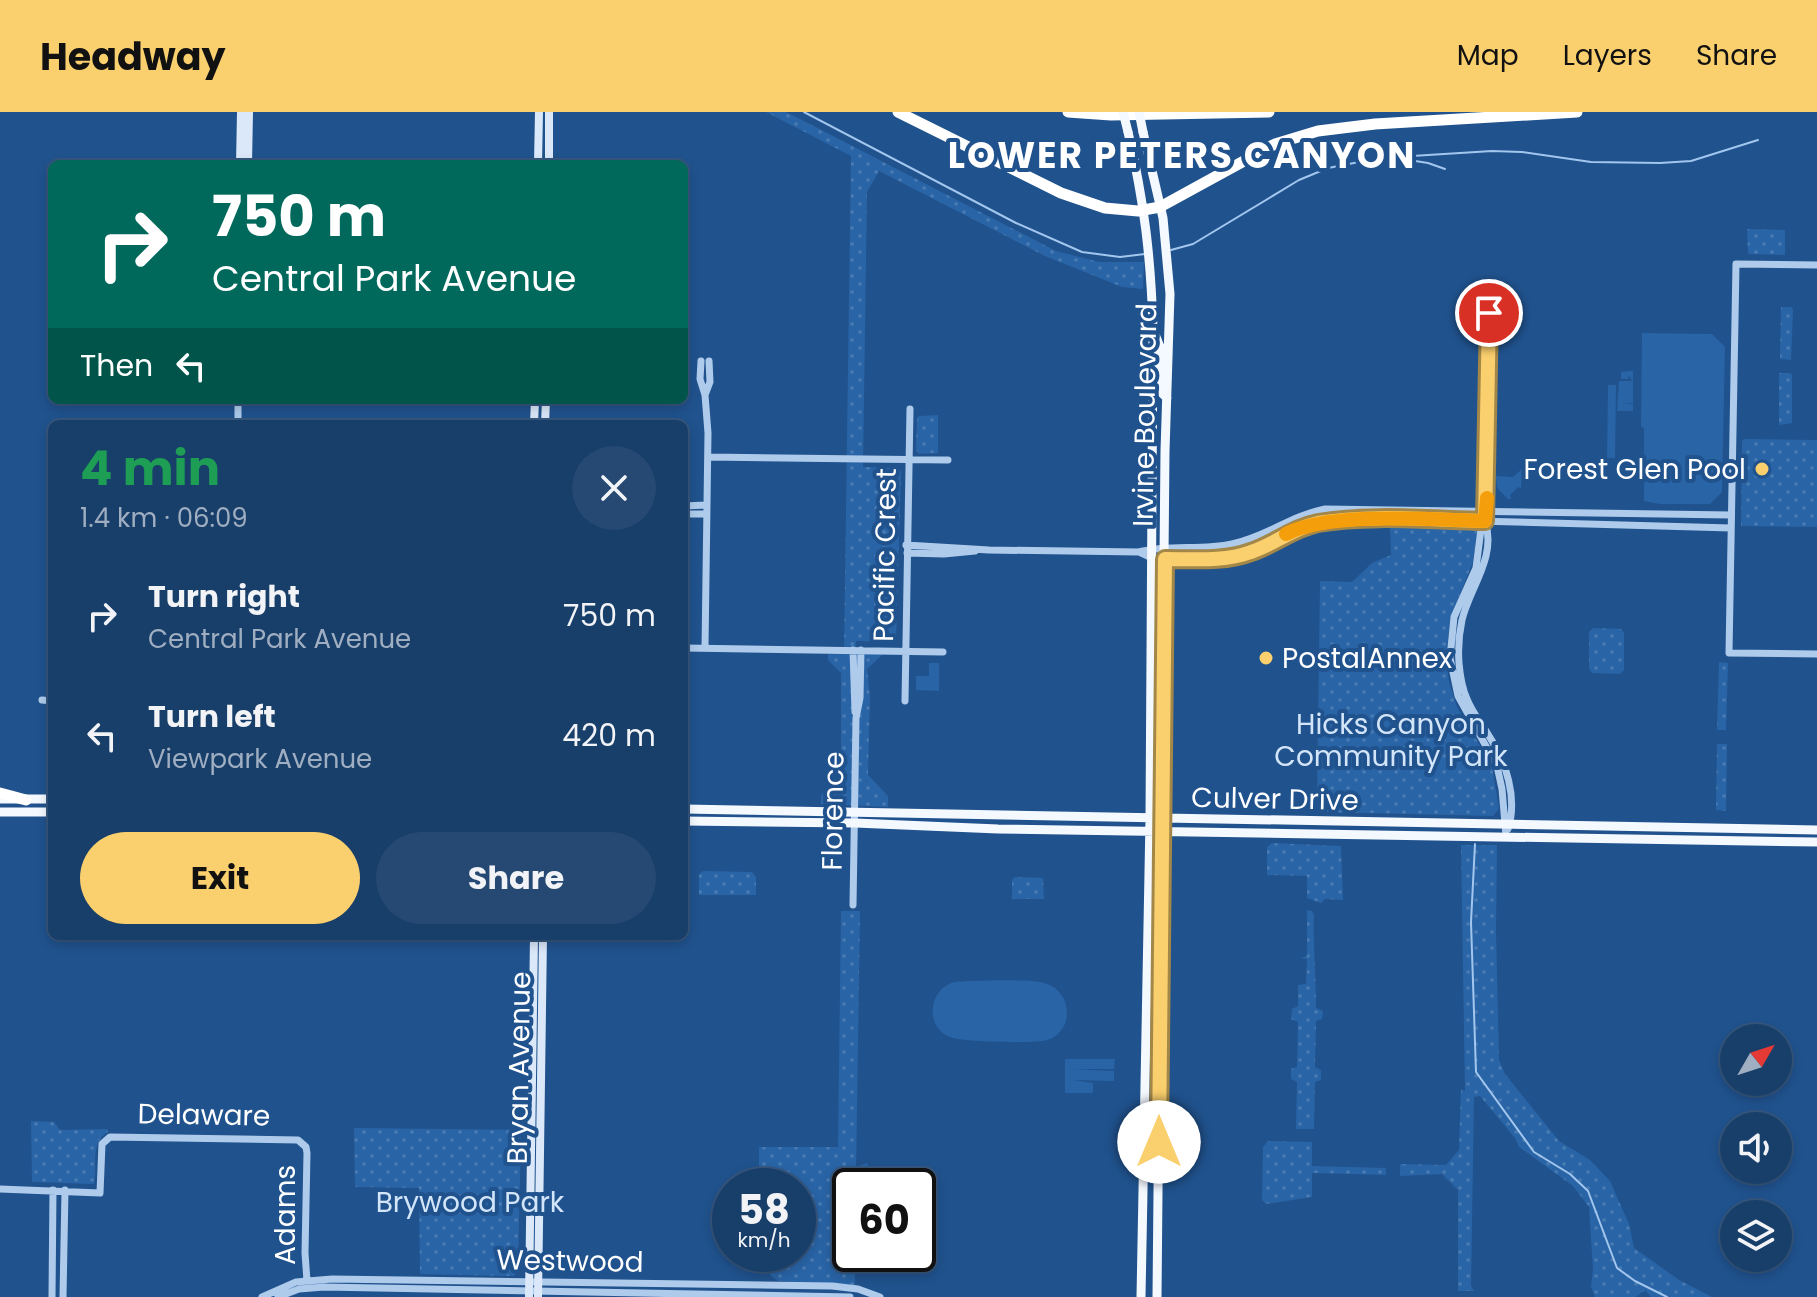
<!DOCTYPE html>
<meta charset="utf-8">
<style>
:root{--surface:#183e6a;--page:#254972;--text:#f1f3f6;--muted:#9faec1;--line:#36577e;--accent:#facf6e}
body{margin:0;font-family:Poppins,sans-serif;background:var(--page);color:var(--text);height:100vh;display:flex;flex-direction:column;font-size:30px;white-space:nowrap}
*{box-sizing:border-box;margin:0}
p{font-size:26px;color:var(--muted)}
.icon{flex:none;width:44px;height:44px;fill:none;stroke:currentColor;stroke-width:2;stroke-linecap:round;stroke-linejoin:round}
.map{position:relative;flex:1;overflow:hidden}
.details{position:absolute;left:48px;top:308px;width:640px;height:520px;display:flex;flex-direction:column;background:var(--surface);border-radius:12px;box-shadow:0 4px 12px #0003,0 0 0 2px var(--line)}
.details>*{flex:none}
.guide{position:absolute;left:48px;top:48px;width:640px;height:244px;border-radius:12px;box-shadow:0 4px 12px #0003,0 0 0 2px var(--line);background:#00695c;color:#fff;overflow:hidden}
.needle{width:52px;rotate:51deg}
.buttons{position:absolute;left:1720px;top:912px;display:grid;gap:16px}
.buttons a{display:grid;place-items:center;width:72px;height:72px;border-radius:50%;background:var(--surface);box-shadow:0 4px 12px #0003,0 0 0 2px var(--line);font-size:40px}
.speed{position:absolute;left:712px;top:1056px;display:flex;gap:16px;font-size:40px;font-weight:700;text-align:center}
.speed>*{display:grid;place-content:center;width:104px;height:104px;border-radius:50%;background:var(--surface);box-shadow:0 4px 12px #0003,0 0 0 2px var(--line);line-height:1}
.speed small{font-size:20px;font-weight:400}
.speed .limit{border:4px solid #111;border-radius:12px;background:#fff;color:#111}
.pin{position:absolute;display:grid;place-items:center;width:68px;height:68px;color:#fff;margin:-34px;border:4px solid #fff;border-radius:50%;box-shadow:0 2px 8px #0007}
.me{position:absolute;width:88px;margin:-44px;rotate:0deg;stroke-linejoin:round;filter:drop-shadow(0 0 6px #0008)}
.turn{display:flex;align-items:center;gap:28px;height:168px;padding:0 32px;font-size:36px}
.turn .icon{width:104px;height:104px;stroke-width:2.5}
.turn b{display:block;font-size:56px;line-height:68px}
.then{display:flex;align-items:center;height:76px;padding:0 32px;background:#0003;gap:16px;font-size:30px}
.round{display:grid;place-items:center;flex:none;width:84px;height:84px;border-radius:42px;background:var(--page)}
.summary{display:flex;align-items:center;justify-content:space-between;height:136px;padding:0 32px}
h1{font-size:48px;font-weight:700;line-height:60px;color:#1e9e55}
.button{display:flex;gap:16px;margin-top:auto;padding:16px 32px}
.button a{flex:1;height:92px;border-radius:48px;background:var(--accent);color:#111;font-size:32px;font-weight:700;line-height:92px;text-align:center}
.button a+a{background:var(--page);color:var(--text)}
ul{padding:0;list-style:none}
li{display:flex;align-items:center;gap:24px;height:120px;padding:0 32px}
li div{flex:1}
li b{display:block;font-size:30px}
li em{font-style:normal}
header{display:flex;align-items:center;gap:48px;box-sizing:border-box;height:112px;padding:0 40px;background:var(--accent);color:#111}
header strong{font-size:38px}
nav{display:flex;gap:44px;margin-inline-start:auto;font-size:28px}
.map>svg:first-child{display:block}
</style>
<header>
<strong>Headway</strong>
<nav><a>Map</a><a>Layers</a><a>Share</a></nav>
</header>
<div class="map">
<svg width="1817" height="1185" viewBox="0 0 1817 1185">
<defs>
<pattern id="park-dots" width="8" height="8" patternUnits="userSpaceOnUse" patternTransform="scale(2)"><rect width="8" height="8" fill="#2964a6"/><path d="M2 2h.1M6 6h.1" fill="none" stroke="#497bb3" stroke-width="1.8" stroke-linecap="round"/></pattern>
</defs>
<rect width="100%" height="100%" fill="#20528d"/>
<path fill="#2964a6" d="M1642,221L1712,222L1725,235L1722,380L1710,392H1660L1644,389V316L1641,315Z
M1630,259H1633V291H1622L1633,292V299H1617L1619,269H1632L1629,264L1628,267H1621V260Z
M1608,273H1616L1615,346H1607Z
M1522,357L1521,376L1518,375L1510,383L1511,387H1508L1497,376L1496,364L1513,365Z
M929,551H939V579L916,578V564H929Z
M967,869C986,869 1031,866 1047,872C1063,877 1071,896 1065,912C1062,919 1055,926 1047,928C1034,932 962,930 950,925C926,916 928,882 949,872C955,869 961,870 967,869Z
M1065,947H1115L1114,957H1073L1114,959V969L1073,968L1093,971V981H1065Z"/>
<path fill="url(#park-dots)" d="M766,0H786L802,8L1056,139L1099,150H1144L1143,177L1122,175L1045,144L879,59L867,80L863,355L897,356L901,359L896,528L894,530L856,529L855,541L883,542L867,557L870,584L868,663L888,684V695L821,692V683L841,664V561L828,548V542L844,541L851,44Z
M1747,117L1785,118V143L1748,142Z
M1781,195H1791L1793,198L1791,248L1780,247Z
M1779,261H1790L1792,263V311L1779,313Z
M938,303V341L919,342L916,338L917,306L919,304Z
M1744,327L1817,328V415L1741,414L1742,329Z
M1390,414L1471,416L1477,419L1473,450L1450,507L1446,548L1449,570L1457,595L1492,654L1499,697L1493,704L1322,700L1317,694L1320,469L1352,470L1372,451L1391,443Z
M1593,516L1621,517L1624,521V558L1620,562L1592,561L1589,557V520Z
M1719,550L1728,551L1726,618H1717Z
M1717,632H1727L1726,699L1716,698Z
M1272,731L1341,734L1343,788L1325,787L1321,791L1307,786V764L1267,763V735Z
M1461,733H1497L1496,820L1499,948L1505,962L1559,1029L1590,1048L1610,1069L1629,1112L1634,1136L1679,1168L1712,1185H1651L1645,1178L1636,1185H1595L1591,1175L1593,1157L1589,1095L1573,1074L1519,1035L1515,1026L1480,984L1474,985L1471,1174L1474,1179H1458V1078L1442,1062L1400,1064V1052L1446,1053L1459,1038L1461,977L1465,979Z
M703,759L752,760L756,765V783H699V763Z
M1015,765L1043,766L1044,787H1012V768Z
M1307,798L1312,799L1314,803C1313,835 1316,863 1316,896L1323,899L1322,907L1316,909L1315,955L1321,958V968L1315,970L1314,1017H1296L1297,970L1291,967V957L1297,955L1298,910L1291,907L1292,897L1298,894V873L1306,872L1307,847L1300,846L1307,844Z
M841,799H860L856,1061L859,1054L867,1051L874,1070L866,1073L863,1067L857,1064L856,1074H850V1142H855V1174L778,1169L770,1163V1142H798V1074H771L767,1064L759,1058V1035H838Z
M31,1009L54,1010L60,1018L107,1017L108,1020C89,1031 98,1054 94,1072L32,1070Z
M354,1016L521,1018L518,1159L514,1164L420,1162L419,1076L355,1075Z
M1268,1029L1312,1030V1054L1386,1056V1063L1312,1061V1085L1266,1092L1262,1088L1263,1035Z"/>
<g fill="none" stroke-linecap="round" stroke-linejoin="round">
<path stroke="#a2c6ee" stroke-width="2" d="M804,0L1016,111L1082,140L1120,145L1145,142
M1396,46L1428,51L1445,57
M1171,138L1193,132L1299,68L1328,56L1380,46L1492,39L1522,40L1591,50L1660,51L1691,49L1758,28
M1475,732L1471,810L1476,960L1534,1040L1570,1062L1588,1079L1617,1156L1635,1169L1667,1185"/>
<path stroke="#aecbec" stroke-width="7" d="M1817,153L1736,152L1729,541L1817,542
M1493,189L1489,201L1485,409L1481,417L1476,456L1454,505L1450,546L1458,584L1497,654L1502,677L1506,724
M701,249L700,267L705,283L708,321L705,536
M705,283L710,270L709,249
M238,312V288
M708,345L948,348
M684,394L706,393
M684,402H706
M1485,409C1497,445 1470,475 1462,508C1459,522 1458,538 1459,551C1460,563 1462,576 1467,587C1472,600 1482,612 1489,624C1506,650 1518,686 1508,717
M906,433L989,438L1139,440C1169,432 1202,439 1232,432C1266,425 1290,404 1325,397L1731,403
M1139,440L1152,446L1215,448L1251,440L1295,417L1342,408L1476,409L1731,416
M907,441L944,442L975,439
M684,536L943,540
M853,538L855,600
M42,588L52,589
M905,589L910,297
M853,793L856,606L860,586L861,538
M0,1077L100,1081L102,1032L110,1025L298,1028L306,1035L307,1041L305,1141L307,1169
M52,1185L53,1078
M63,1185L65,1078
M262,1185L296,1170L332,1167L832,1174L858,1177L880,1185
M278,1185L299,1177L324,1175L850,1185"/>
<path stroke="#dae8f9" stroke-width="8" d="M549,0V52
M240,52L241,0
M248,52L249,0
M538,52L539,0
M534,312L535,288
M545,312L546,288
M529,1185L534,824
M538,1185L543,824"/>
<path stroke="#f4f8ff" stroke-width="9" d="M1128,20C1144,89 1151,145 1153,217L1150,707L1141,1185
M1143,20L1163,106L1170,182L1165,339L1157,1185
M1156,225L1160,235V279L1167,286
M0,687H52
M684,697L1817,718
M0,700H52
M684,709L855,711L998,717L1817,730"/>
<path stroke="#fff" stroke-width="11" d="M898,0L1061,81L1105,96L1138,99L1160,95L1275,32L1318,19L1375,12L1577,0
M1068,0L1111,3L1269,0
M0,681L26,688"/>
<path stroke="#f4f8ff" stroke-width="9" d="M1123,0L1128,20
M1139,0L1143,20"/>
</g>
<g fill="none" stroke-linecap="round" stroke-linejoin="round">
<defs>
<path id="route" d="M1159,1030L1165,447C1194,447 1224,450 1251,440C1275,432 1293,416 1318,411C1369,402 1433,408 1485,409L1489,201"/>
</defs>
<use href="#route" stroke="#a28748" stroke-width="20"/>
<use href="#route" stroke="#facf6e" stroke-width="14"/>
<path stroke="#f59e0b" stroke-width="14" d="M1286,422C1330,399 1433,408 1485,409L1487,386"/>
</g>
<g fill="#facf6e" stroke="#20528d" stroke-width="3">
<circle cx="1762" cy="357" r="8"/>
<circle cx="1266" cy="546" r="8"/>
</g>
<g text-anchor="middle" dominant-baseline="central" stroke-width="8" stroke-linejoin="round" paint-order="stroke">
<g font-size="28" fill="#fff" stroke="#20528d">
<text transform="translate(1145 303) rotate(-89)">Irvine Boulevard</text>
<text transform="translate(885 443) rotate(-89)">Pacific Crest</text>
<text transform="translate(1275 687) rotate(1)">Culver Drive</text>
<text transform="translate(833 699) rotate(-89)">Florence</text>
<text transform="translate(519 956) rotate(-89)">Bryan Avenue</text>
<text transform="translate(204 1003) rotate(1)">Delaware</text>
<text transform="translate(285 1103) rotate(-90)">Adams</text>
<text transform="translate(570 1149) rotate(1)">Westwood</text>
</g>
<g font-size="28" fill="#fff" stroke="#20528d" text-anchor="end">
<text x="1746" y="357">Forest Glen Pool</text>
<text x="1282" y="546" text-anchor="start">PostalAnnex</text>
</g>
<g font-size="28" fill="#d3e5f9" stroke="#20528d">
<text x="1391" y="612">Hicks Canyon<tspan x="1391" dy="32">Community Park</tspan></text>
<text x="470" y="1090">Brywood Park</text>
</g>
<g font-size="36" font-weight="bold" letter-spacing="2" fill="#fff" stroke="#20528d">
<text x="1182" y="43">LOWER PETERS CANYON</text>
</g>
</g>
</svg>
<div class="buttons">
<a><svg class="needle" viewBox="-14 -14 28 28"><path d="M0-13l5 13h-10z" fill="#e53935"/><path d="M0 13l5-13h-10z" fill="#9faec1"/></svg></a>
<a><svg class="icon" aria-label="sound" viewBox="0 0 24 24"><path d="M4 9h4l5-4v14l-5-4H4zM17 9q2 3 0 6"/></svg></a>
<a><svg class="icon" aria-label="layers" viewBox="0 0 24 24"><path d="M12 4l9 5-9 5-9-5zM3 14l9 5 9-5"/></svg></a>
</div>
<div class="speed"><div>58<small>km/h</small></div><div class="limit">60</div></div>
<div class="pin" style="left:1489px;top:201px;background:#d93025"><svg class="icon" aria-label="arrive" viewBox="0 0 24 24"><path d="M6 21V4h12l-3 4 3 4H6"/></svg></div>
<svg class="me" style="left:1159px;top:1030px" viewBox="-20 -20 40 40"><circle r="19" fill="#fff"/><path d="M0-13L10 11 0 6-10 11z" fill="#facf6e"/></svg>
<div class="guide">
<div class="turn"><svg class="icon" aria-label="right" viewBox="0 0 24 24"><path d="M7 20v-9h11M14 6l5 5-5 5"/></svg><div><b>750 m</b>Central Park Avenue</div></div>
<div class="then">Then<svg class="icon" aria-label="left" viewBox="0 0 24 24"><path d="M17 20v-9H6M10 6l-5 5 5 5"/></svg></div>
</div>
<section class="details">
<div class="summary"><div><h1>4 min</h1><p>1.4 km · 06:09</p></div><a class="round"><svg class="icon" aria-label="close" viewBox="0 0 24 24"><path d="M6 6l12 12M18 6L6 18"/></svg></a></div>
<ul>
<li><svg class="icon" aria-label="right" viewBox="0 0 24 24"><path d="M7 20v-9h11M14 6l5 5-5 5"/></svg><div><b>Turn right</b><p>Central Park Avenue</p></div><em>750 m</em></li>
<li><svg class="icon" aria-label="left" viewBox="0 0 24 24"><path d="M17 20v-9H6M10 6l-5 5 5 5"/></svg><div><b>Turn left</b><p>Viewpark Avenue</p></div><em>420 m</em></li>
</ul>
<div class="button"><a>Exit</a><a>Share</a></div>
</section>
</div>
